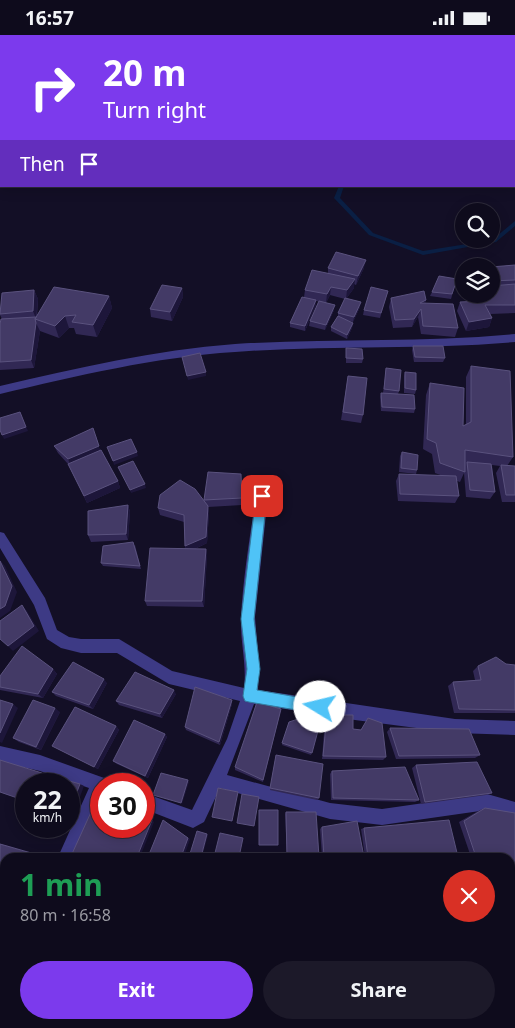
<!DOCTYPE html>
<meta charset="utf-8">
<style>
:root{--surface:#0e0b1c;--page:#1c1929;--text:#f1f3f6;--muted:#9b9ba3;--line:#2e2b3b;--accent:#7c3aed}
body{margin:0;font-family:"Noto Sans",sans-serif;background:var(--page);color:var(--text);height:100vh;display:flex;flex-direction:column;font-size:19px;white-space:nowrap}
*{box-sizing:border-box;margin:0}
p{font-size:16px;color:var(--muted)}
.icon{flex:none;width:28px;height:28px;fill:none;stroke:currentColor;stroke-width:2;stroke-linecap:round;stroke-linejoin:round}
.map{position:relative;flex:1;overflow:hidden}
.side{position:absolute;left:0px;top:818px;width:515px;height:176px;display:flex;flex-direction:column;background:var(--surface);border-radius:15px 15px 0 0;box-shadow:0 2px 12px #0003,0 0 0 1px var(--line)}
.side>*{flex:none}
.banner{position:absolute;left:0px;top:0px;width:515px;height:152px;box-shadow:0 2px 12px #0003,0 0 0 1px var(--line);background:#7c3aed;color:#fff;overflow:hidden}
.buttons{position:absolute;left:455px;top:168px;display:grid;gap:10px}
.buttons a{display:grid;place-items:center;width:45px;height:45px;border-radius:50%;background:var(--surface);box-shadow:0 2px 12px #0003,0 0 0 1px var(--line);font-size:25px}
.speed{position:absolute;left:15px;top:738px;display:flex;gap:10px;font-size:25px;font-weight:700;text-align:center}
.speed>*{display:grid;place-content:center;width:65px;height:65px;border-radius:50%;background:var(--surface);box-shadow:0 2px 12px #0003,0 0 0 1px var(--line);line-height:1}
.speed small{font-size:12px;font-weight:400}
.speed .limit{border:8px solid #d22;background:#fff;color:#111}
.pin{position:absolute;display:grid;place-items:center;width:42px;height:42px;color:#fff;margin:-21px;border-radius:10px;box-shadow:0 2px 8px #0006}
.me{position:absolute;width:55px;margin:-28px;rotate:279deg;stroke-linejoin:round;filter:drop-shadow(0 0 4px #0008)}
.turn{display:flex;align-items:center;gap:18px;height:105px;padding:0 20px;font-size:22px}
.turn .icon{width:65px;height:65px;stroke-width:2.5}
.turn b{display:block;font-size:35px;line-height:42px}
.then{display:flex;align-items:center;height:48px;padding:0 20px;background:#0003;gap:10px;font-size:19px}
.round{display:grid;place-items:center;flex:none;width:52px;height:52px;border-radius:26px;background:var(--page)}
.summary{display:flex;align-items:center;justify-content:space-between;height:85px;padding:0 20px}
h1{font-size:30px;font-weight:700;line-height:38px;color:#1e9e55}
.button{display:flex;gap:10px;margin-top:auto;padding:10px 20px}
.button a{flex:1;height:58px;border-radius:30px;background:var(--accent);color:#fff;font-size:20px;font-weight:700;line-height:58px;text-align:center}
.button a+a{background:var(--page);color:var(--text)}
.status{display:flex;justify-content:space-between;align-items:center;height:35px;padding:0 25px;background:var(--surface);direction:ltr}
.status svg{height:14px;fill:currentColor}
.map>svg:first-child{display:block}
</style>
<div class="status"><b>16:57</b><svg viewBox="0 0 49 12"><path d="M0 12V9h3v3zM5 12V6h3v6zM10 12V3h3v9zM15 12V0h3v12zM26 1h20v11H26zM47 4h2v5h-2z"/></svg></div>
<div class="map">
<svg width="515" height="993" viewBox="0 0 515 993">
<rect width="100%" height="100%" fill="#130f26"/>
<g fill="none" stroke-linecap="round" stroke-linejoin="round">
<path fill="#0a1f44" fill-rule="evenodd" d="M0,142H1V145H0Z
M339,151H344L340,163L373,198L423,216L492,205L515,186V191L496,207L423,220L369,200L334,163Z"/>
<path fill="#3d3a85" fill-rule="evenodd" d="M76,0H82V1H76Z
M514,124H515V128H514Z
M515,299V307C422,315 328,310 235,317C155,322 77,341 0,359V351C77,333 155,315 235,309C328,303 422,308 515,299Z
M262,456L266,457L268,461L255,582L259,631L258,655L455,684L515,686V700L455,698L355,685L254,669L227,740L330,768L382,774L487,759L515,767V783L487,775L382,790L330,784L220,753L204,787L193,793L144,774V758L192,775L227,704L240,666L169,649L117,618H81L61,613L47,604L34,570L0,513V497L4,498L45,563L57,595L69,602L81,604H119L172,636L244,653C247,629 240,607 241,583C243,542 250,502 256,461L258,457Z
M0,711L40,720L107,744L108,749H101V762L74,822H58L89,753L40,736L0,727Z
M515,953V973L510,975V955Z
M16,989H34L33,993H15Z
M87,989H113L112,993H85Z"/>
</g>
<path fill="#312854" d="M515,230V278L490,279L492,283L489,292L466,296L457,276L460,267L477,266L476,261V259H491V232Z
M328,233H364L356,250L354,249V253L346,264L360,272L353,287L346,285L353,288L352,293L347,304L331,296V292L338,281V278L345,264L330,260L326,268L316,266V270L305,296L290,292V288L304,262L305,255L328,238Z
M457,244L451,264L430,261L432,257Z
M182,253L183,262L172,286L151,282L150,274Z
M34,255L38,264L37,281L109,261L112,273L97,302L76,299L74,293H69L59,303L40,296L34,333L0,335V289L2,284L0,280V274Z
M388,256L380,283L363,280L364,275Z
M391,263L426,265L425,268L458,293L455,302L421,299L418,282L412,292L393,293L389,272Z
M334,275L325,295L309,291L310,286Z
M413,311L445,323L443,327H414L412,315Z
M346,313L363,324L362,328H346Z
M471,331L513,422L507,431H515V467H502L496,438L500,431L492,430L495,457L490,464L466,462L464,438L460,447L457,446L459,461L455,468L398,466L396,446L399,439L443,441L435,438L432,419L423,414L426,360L430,348L463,391L466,390V342Z
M386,333L399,356L398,359L415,374L414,378L381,376L380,362L381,358H383Z
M405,337L416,355L415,359L404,358V341Z
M348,341L363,380L361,388L341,385Z
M96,401L100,416L118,446L120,453L87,468L68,429L58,418L54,411Z
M402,417L417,435L416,439L399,437L400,421Z
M241,439L242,470L208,472L209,478L207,508L195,514H206L207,520L204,572L147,571L145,566L185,514L184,487L160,480L158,473L204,465Z
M128,470L130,477L128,505L91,507L88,500Z
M135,510L141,534L103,531L101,528Z
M506,629L515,630V678H454L448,651L453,647L475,645L473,636L478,631Z
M53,634L57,639L43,663L0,655V641Z
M107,648L93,674L56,661L52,657Z
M176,659L162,683L119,670L116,666Z
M232,665V669L220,710L186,695L185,692Z
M281,674L263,747L235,735V732Z
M60,677L41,715L19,707L13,703Z
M327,680L353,694L361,695L368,683L386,722L383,725L322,724L325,684Z
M289,687L319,692L311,720L282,710Z
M116,691L119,695L98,734L52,711Z
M390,693L480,720L475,723L396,724L387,697Z
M165,699L167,702L148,743L117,729L113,726Z
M276,720L319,763L317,765L270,755Z
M416,730L492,758L486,760L421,769L412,733Z
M332,736L419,765L415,767L331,765L330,739Z
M485,773L510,822H471L459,787L480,775Z
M286,777L319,822H287L285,779Z
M322,792L364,822H322L320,794Z
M364,793L458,822H365L361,794Z
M515,849V920L510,913V852Z"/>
<path fill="#1d163a" d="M366,225L364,233L356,250L358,241Z
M355,244L354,253L346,264L347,255Z
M331,252L330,260L326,268L327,259Z
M182,253L183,262L172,286L170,277Z
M34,255L38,264L36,284L33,276Z
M109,261L112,273L97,302L93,290Z
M316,265V270L305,296V291Z
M426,265L424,274H421L418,282L412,292L420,268Z
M361,267L360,272L353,287L354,282Z
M335,270L334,275L325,295L326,290Z
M65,281L69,293L59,303L55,291Z
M492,283L489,292L466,296L469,287Z
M36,288L40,296L34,333L31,325Z
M353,288L352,293L347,304V300Z
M206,337V341L188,345L187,341Z
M20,377L28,396L4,404L2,400Z
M93,393L101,419L71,432L68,424Z
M137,417L138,421L114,430L113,426Z
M118,446L120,453L87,468L84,461Z
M145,449L146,453L131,458L130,455Z
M128,470L130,477L128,505L126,499Z
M208,471L209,478L207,508L186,518L185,511Z
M206,514L207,520L204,572L202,566Z
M0,525L5,531L17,557L10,576L0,583Z
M22,570L27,576L39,596L13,616L8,611Z
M53,634L57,639L43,663L38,659Z
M104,644L107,648L93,674L89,670Z
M174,655L176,659L162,683L160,679Z
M232,665V669L220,710L219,707Z
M13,669L18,673L2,708L0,707V698Z
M55,673L60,677L41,715L36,712Z
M116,691L119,695L98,734L94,732Z
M165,699L167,702L148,743L145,741Z
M42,738L47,741L43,749H37Z
M188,745L189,747L182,769L181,768Z
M80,749L84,751L69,791V777Z
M152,785L154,787L140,822H137Z
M163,785L190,804L184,822H181Z
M207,799L208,800L202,822H201Z
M0,809L6,810L48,822H45Z"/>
<path fill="#433a66" stroke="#5a527e" d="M336,217L366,225L358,241L328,233Z
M515,230V245L491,246V232Z
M312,235L355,244L347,255L331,252L327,259L305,255Z
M439,241L457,244L452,259L432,257Z
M515,249V270H485L492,283L469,287L460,267L484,266L481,259H491V251Z
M162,250L182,253L170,277L150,274Z
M54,252L109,261L93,290L72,287L76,280L65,281L55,291L35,284Z
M371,252L388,256L381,278L364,275Z
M34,255L33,276L0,279L2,258Z
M424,256L426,265L420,268L453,269L458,293L423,291L421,274L414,284L395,285L391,263Z
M302,262L316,265L305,291L290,288Z
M345,263L361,267L354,282L338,278Z
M319,266L335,270L326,290L310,286Z
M338,281L353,288L347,300L331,292Z
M36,282L35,284L36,288L31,325L0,327V289L1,284Z
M413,311H443L445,323L415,322Z
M346,313L362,314L363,324L346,323Z
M200,318L206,337L187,341L182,322Z
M471,331L510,336L513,422L465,415V437L440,428L436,408L427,404L430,348L464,353L463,391L471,387Z
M386,333L401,335L399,356L384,354Z
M405,337L416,338V355L405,353Z
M348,341L367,343L363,380L343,377Z
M381,358L414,360L415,374L382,372Z
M20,377L26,392L2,400L0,395V383Z
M93,393L99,411L68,424L54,411Z
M131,404L137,417L113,426L107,412Z
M101,415L118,446L84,461L68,429Z
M402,417L418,420L417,435L401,433Z
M133,426L145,449L130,455L118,432Z
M467,427L491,429L495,457L470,455Z
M501,430L515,431V460H506Z
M208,437L241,439L242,463L204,465Z
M399,439L456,441L459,461L400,459Z
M180,445L195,454L208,471L206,502L185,511L184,480L158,473L160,460Z
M128,470L126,499L88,500V476Z
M133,507L140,531L101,528L103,511Z
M150,513L206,514L202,566H145Z
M0,526L12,551L5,571L0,574Z
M22,570L34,591L8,611L0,604V586Z
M22,611L53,634L38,659L0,652V641Z
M496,622L506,629L515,630V675L459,674L453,647L481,645L478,631Z
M73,627L104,644L89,670L52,657Z
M135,637L174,655L160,679L116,666Z
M195,652L232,665L219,707L185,692Z
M0,665L13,669L0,698Z
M33,665L55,673L36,712L13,703Z
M257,667L281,674L263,745L235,732Z
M75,672L116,691L94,732L52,711Z
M310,680L319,692L312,718L282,708L289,687Z
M327,680H353V694L361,695L368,683L382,688L386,722L323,721Z
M134,685L165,699L145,741L113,726Z
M390,693L469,694L480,720L399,721Z
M276,720L323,729L319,763L270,753Z
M0,725L42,738L37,749H26V766L0,757Z
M477,727L492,758L425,767L416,730Z
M405,732L419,765L333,763L332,736Z
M161,738L188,745L181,768L153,760Z
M52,741L80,749L69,777V749H49Z
M218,753L238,757L232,786L212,782Z
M242,759L259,762L254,791L237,788Z
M97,764L101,765V791H144V782L152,785L137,822H76L71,821Z
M485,773L515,778V829L510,831V822H476L464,786Z
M259,775H278V810H259Z
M286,777H316L319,822H287Z
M163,785L188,803L181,822H148Z
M449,785L458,822H368L364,793Z
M357,786L364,822H324L322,792Z
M197,796L207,799L201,822H189Z
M220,798L243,803L239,822H214Z
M0,809L45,822H5V891L0,890Z
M515,853V912L510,905V856Z"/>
<path fill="#4fc3f7" stroke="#337fa1" d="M262,456L267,461L254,584L260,634L257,655L320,666L325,668L327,672L325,677L320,679L249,667L245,666L243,661L247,634L241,584L256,461Z"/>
</svg>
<div class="buttons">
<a><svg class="icon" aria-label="search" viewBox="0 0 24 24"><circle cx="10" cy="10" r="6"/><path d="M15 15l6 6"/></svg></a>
<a><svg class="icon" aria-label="layers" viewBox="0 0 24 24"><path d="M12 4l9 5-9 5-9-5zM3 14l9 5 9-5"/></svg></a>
</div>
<div class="speed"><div>22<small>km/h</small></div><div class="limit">30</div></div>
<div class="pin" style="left:262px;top:461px;background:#d93025"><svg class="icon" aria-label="arrive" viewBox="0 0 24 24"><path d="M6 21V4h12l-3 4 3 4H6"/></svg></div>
<svg class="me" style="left:320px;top:672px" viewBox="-20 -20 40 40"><circle r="19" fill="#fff"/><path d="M0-13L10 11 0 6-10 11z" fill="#4fc3f7"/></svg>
<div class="banner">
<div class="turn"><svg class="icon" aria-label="right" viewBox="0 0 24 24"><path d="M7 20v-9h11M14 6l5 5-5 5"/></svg><div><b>20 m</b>Turn right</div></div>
<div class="then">Then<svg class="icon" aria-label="arrive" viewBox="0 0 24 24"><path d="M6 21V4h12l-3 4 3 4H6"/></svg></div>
</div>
<section class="side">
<div class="summary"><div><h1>1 min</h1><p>80 m · 16:58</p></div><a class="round" style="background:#d93025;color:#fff"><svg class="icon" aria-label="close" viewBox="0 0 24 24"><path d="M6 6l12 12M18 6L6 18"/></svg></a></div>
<div class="button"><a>Exit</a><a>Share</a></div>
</section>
</div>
